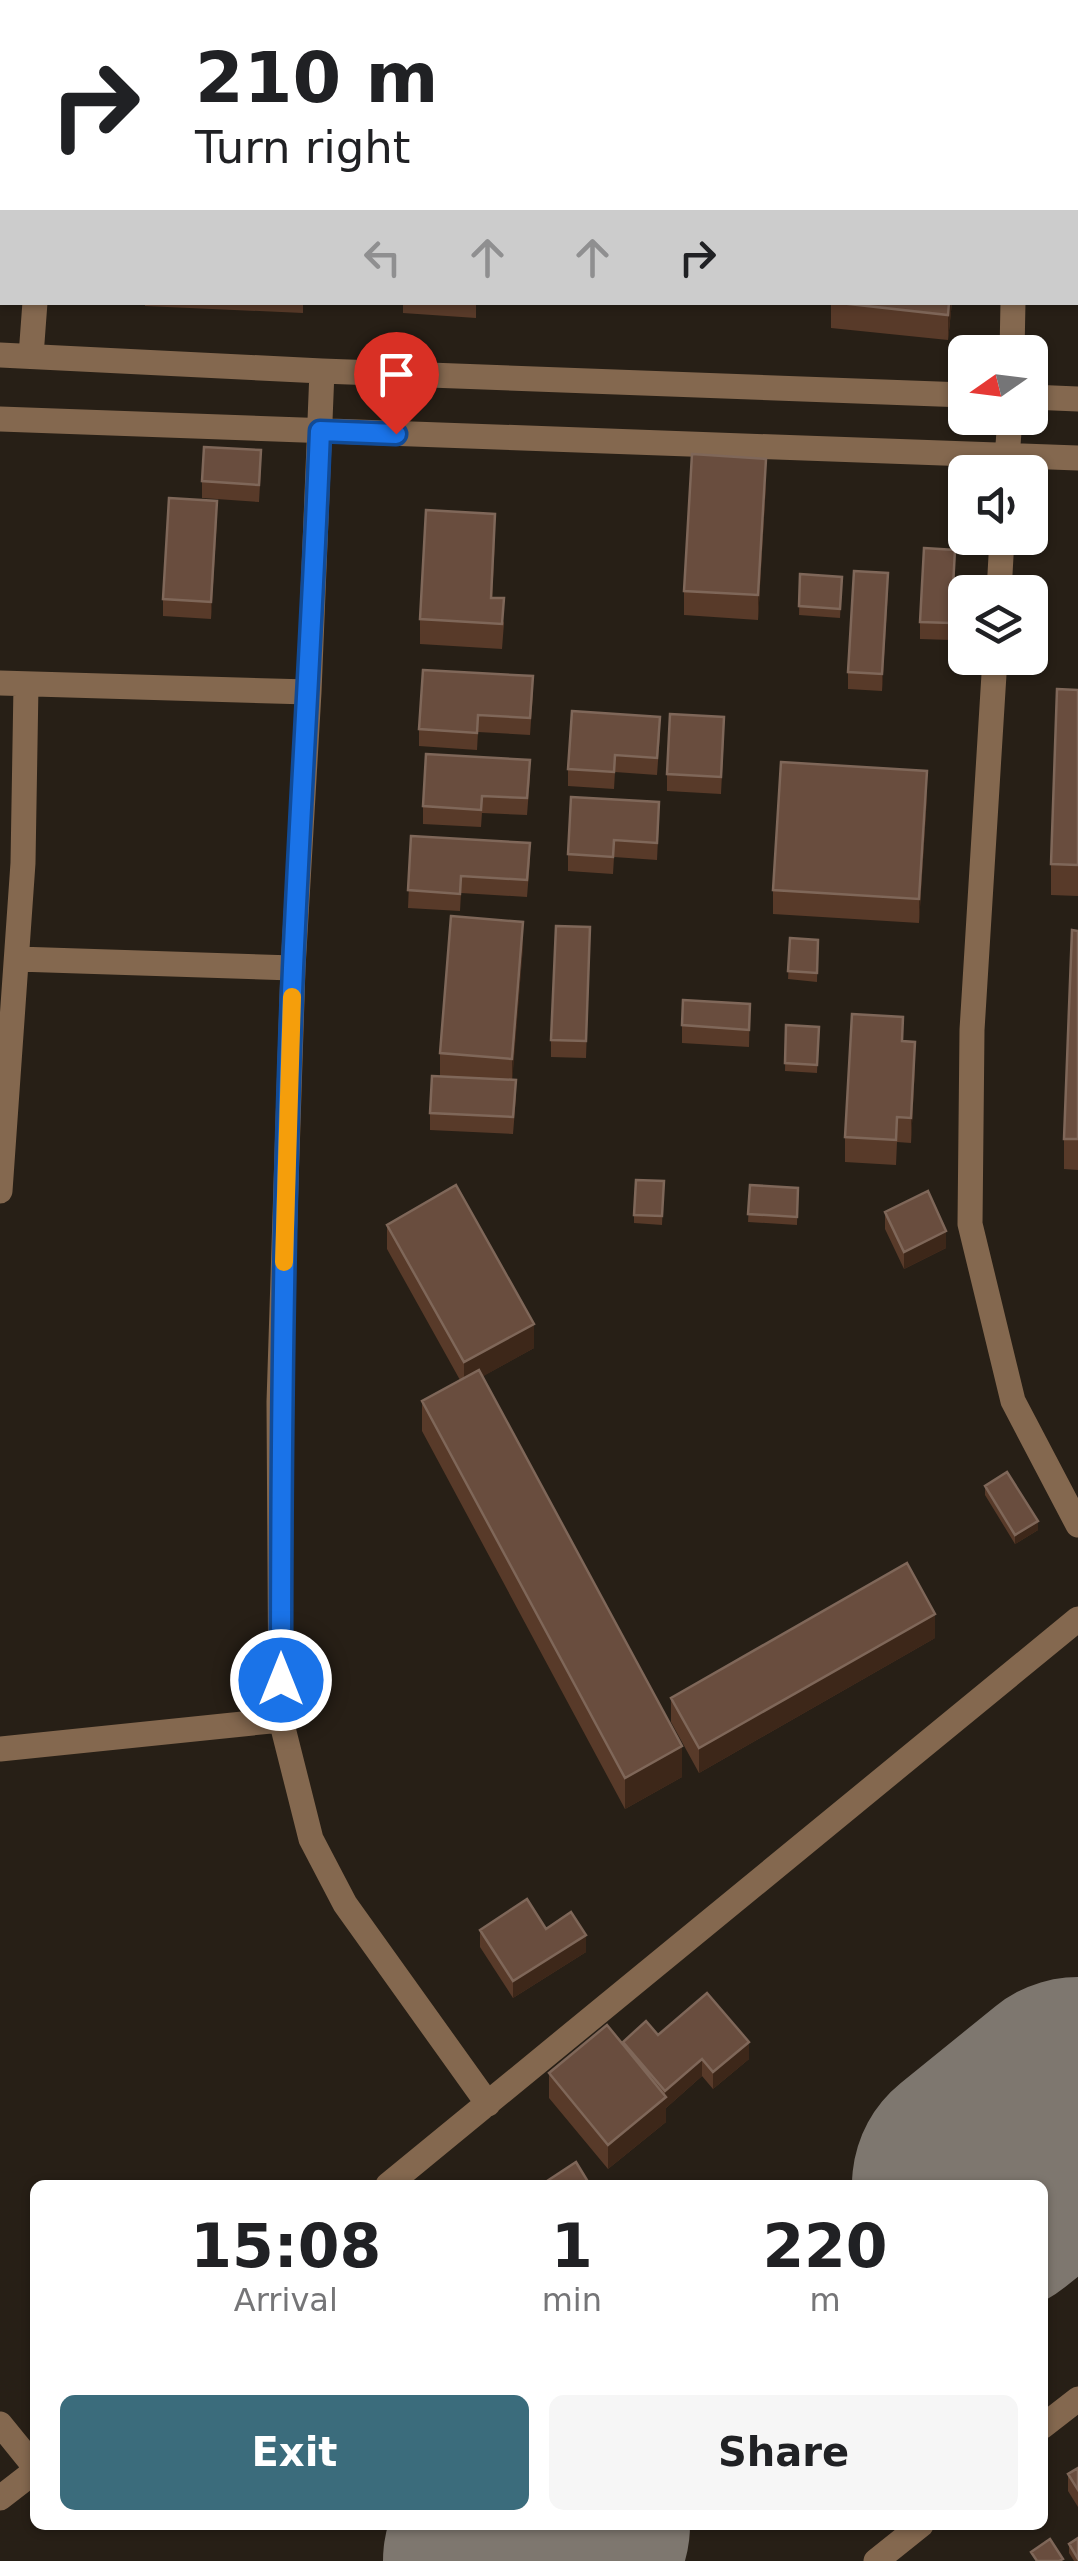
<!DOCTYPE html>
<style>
:root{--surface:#fff;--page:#f6f6f6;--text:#202124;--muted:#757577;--accent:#3b6c7c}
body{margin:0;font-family:"DejaVu Sans",sans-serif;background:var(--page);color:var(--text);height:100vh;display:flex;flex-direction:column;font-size:38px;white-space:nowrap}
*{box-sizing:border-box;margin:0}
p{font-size:32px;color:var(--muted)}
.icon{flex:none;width:55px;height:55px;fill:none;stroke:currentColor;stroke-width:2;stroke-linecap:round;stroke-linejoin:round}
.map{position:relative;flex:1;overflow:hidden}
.drawer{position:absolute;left:30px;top:2180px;width:1018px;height:350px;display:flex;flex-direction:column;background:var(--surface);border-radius:15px;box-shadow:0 2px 8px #0004}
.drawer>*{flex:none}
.top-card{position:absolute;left:0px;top:0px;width:1080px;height:305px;box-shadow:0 2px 8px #0004;background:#fff;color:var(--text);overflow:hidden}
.needle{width:65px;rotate:256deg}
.buttons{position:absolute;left:948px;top:335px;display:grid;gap:20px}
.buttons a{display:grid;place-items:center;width:100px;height:100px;border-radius:15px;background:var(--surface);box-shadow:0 2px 8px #0004;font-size:50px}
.pin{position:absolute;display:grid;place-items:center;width:85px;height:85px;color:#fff;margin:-102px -42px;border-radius:50% 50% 50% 0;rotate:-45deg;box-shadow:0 0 10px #0007}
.pin .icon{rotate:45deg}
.me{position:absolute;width:110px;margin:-55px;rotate:0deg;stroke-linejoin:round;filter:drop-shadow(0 0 8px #0008)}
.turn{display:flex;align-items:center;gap:35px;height:210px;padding:0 30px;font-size:45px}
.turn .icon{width:130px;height:130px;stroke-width:2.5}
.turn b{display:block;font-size:70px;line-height:85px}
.lanes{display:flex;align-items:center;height:95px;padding:0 30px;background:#0003;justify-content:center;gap:50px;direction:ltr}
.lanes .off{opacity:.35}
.eta{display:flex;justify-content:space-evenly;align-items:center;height:170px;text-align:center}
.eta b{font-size:60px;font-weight:600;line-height:70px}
.action{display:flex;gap:20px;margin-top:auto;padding:20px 30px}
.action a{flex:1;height:115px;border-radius:15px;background:var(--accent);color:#fff;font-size:40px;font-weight:600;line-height:115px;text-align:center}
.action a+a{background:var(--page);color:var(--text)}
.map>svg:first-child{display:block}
</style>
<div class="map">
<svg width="1078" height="2561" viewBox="0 0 1078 2561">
<rect width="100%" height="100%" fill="#271f16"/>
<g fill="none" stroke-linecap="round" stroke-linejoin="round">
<path stroke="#7e776f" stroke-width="262" d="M983,2185L1078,2108
M514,2561L559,2525"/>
<path stroke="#84684f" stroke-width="25" d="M928,0V2
M56,2V0
M1043,2V0
M1012,352L1013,302
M0,355L322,371L965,395
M31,356L35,302
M322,371L309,692L293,968L279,1402L281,1720L311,1839L345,1904L488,2104
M1030,397L1078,399
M0,419L1078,458
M1006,472L1010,418
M999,592L1002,538
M995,658L972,1030L970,1224L1013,1401L1078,1525
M0,683L309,692
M17,959L293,968
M0,1191L23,863L26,685
M0,1749L281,1720
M388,2185L1078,1619
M0,2424L35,2467
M1042,2427L1078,2399
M0,2498L35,2471
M876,2561L921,2525"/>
</g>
<path fill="#583a29" d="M145,302H303V313L145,306Z
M403,302H476V318L403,313Z
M831,302H952L948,340L831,328Z
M261,467L259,502L202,498V481Z
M766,484L758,620L684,615V591Z
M217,518L211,619L163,616V599Z
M495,538L492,598L504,623L502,649L420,644V619Z
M955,567L951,640L920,639V622Z
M800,574L842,577L840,618L799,615Z
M888,590L882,691L848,689V672Z
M1078,690V896L1051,895V864Z
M533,693L530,735L478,732L477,750L419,746V729Z
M660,734L657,775L615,772L614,789L568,786V769Z
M724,734L721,794L667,791V774Z
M530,777L527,815L482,813L481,827L423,824V806Z
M927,796L919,923L773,914V890Z
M659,819L657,860L614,857L613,874L568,871V854Z
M411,836L530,860L527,897L461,893L460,911L408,908Z
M1078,931V1170L1064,1169V1139Z
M790,938L818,940L817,982L788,979Z
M590,944L586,1058L551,1057V1040Z
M523,946L512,1080L516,1097L513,1134L430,1130V1113L440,1076V1053Z
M750,1004L749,1047L682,1043V1025Z
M786,1025L819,1027L817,1073L785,1071Z
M903,1041L915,1066L911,1143L897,1142L896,1165L845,1162V1137Z
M664,1181L662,1225L634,1223V1215Z
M750,1185L798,1188L797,1225L748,1222Z
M885,1212L946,1248L904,1269L885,1229Z
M387,1225L534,1348L483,1376L682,1777L625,1809L422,1431V1401L460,1380L387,1249Z
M985,1486L1038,1530L1015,1544L985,1495Z
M935,1638L699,1773L671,1722V1698Z
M546,1929L586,1952L513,1998L480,1947V1930Z
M658,2035L749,2059L713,2089L702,2076L666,2108V2122L608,2169L549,2098V2073L623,2045V2042Z
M1078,2468V2507L1068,2491V2474Z
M1078,2538V2561H1074L1069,2553V2544Z"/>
<path fill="#3d2719" d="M949,302H952L948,340V315Z
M766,459V484L758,620V595Z
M217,501V518L211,619V602Z
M495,514V538L491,622V598Z
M888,573V590L882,691V674Z
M927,771V796L919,923V899Z
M523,922V946L512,1084V1059Z
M915,1042V1066L911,1143V1118Z
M946,1231V1248L904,1269V1252Z
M534,1324V1348L464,1387V1362Z
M1038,1521V1530L1015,1544V1535Z
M935,1614V1638L699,1773V1748Z
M682,1746V1777L625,1809V1778Z
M586,1935V1952L513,1998V1981Z
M749,2042V2059L713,2089V2072Z
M702,2059V2076L666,2108V2122L608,2169V2145L665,2098V2091Z"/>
<path fill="#694d3e" stroke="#7f6759" stroke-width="2.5" d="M831,302H949L948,315Z
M204,447L261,450L259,485L202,481Z
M692,454L766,459L758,595L684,591Z
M169,498L217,501L211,602L163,599Z
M426,510L495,514L491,598H504L502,624L420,619Z
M924,548L955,550L951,623L920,622Z
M854,571L888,573L882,674L848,672Z
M800,574L842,577L840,609L799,606Z
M423,670L533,676L530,718L478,715L477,733L419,729Z
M1057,689L1078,690V865L1051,864Z
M572,711L660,717L657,758L615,755L614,772L568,769Z
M670,714L724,717L721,777L667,774Z
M426,754L530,760L527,798L482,796L481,810L423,806Z
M781,762L927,771L919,899L773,890Z
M571,797L659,802L657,843L614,840L613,857L568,854Z
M411,836L530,843L527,880L461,876L460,894L408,890Z
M451,916L523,922L512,1059L440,1053Z
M556,926L590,927L586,1041L551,1040Z
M1072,930L1078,931V1139H1064Z
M790,938L818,940L817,973L788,971Z
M683,1000L750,1004L749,1030L682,1025Z
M852,1014L903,1017L902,1041L915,1042L911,1118L897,1117L896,1140L845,1137Z
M786,1025L819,1027L817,1065L785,1063Z
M432,1076L516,1080L513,1117L430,1113Z
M636,1180L664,1181L662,1216L634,1215Z
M456,1185L534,1324L464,1362L387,1225Z
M750,1185L798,1188L797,1217L748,1214Z
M928,1191L946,1231L904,1252L885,1212Z
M479,1370L682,1746L625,1778L422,1401Z
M1007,1472L1038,1521L1015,1535L985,1486Z
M907,1563L935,1614L699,1748L671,1698Z
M527,1899L546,1929L571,1912L586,1935L513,1981L480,1930Z
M707,1993L749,2042L713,2072L702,2059L665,2091L623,2042L646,2021L658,2035Z
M607,2025L666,2097L608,2145L549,2073Z
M576,2162L590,2185H541Z
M1078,2468V2490L1068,2474Z
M1078,2538V2559L1069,2544Z
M1050,2539L1063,2559L1059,2561H1037L1031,2552Z"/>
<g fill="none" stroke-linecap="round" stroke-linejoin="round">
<defs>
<path id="route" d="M281,1680C281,1443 283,1206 293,968C301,789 313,610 320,431L396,434"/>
</defs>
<use href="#route" stroke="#114b97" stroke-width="25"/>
<use href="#route" stroke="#1a73e8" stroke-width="18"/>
<path stroke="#f59e0b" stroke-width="18" d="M284,1262L292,997"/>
</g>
</svg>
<div class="buttons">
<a><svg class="needle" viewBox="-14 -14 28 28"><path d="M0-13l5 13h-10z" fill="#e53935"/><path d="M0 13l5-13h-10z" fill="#757577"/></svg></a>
<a><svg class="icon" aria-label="sound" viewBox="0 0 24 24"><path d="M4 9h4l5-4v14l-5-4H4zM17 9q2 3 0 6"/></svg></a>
<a><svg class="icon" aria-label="layers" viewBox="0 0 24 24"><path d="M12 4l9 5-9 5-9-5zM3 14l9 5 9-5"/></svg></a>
</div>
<div class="pin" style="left:396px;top:434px;background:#d93025"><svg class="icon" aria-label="arrive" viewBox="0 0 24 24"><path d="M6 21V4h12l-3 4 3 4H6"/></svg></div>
<svg class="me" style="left:281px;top:1680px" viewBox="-20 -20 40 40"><circle r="17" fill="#1a73e8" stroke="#fff" stroke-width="3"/><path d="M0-11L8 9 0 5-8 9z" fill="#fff"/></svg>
<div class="top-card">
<div class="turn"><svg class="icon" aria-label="right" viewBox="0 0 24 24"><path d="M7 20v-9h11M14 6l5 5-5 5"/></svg><div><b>210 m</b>Turn right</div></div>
<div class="lanes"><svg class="icon off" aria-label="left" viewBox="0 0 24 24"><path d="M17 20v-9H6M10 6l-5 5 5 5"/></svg><svg class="icon off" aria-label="ahead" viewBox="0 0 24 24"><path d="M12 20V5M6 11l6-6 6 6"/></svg><svg class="icon off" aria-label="ahead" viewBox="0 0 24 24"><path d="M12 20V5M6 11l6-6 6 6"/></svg><svg class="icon" aria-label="right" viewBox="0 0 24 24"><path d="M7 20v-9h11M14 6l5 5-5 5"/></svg></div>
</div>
<section class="drawer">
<div class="eta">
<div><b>15:08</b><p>Arrival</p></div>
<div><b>1</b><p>min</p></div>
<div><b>220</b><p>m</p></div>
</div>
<div class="action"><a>Exit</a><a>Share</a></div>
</section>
</div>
